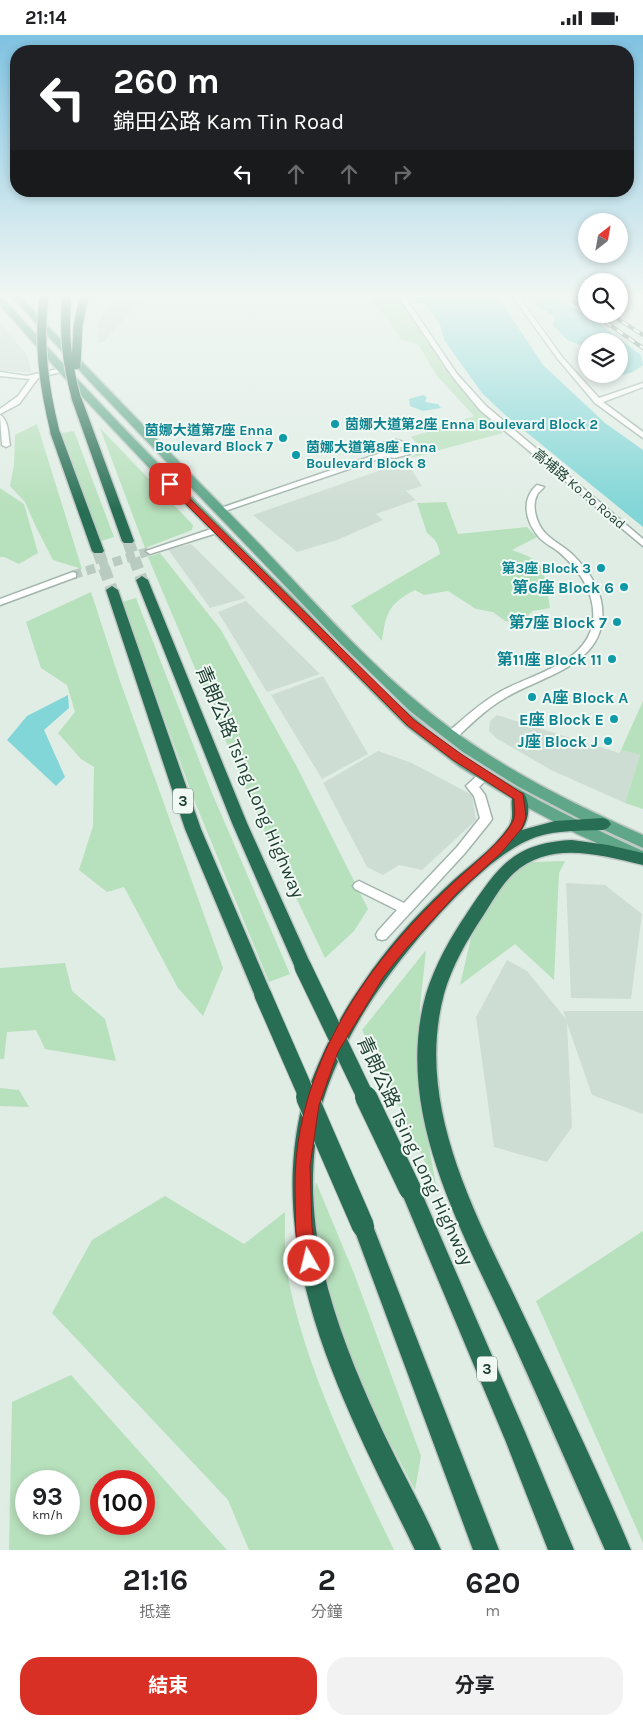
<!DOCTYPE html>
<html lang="zh-TW">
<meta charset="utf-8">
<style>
:root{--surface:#fff;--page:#f2f2f2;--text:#202124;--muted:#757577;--accent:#d93025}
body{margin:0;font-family:Karla,"Noto Sans TC",sans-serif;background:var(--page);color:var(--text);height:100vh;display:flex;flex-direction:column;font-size:19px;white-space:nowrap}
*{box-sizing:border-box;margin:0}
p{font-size:16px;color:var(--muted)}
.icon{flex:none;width:28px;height:28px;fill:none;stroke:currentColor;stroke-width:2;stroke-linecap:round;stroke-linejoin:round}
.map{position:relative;height:1515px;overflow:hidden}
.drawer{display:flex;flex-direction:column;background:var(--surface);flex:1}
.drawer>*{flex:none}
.top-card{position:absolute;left:10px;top:10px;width:624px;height:152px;border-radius:20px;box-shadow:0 2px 8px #0003;background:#202124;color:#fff;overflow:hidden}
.needle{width:32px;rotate:31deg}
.buttons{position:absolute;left:578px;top:178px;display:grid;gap:10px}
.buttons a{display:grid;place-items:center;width:50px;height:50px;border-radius:50%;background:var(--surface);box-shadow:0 2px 8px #0003;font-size:25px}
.speed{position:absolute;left:15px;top:1435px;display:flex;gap:10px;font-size:25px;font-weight:700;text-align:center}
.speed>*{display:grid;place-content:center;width:65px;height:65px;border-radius:50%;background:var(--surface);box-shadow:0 2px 8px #0003;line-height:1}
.speed small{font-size:12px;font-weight:400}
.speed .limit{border:8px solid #d22;background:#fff;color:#111}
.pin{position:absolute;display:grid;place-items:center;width:42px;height:42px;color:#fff;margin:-21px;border-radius:10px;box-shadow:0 2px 8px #0006}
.me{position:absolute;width:55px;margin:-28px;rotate:352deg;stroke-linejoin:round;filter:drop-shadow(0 0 4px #0008)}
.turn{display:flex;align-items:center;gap:18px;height:105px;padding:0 20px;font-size:22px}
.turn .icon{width:65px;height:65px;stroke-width:2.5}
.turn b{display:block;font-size:35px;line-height:42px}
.lanes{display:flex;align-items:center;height:48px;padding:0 20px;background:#0003;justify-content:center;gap:25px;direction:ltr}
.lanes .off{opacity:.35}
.eta{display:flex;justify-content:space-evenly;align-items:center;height:85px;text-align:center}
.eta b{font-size:30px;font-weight:700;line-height:35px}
.primary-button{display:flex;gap:10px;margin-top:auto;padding:10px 20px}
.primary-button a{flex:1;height:58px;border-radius:20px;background:var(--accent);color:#fff;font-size:20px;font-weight:700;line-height:58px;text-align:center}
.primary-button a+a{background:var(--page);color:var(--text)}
.status{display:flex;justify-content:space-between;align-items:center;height:35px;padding:0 25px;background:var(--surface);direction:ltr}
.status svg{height:14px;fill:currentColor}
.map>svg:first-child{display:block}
</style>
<div class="status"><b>21:14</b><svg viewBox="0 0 49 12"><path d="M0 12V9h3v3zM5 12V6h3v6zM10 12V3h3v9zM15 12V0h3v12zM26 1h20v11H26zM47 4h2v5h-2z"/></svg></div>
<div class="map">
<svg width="643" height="1515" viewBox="0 0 643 1515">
<rect width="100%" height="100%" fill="#e0ede5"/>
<path fill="#ceddd4" d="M117,262H143L104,307L98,308V294L101,282Z
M0,288L28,321L31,337L0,336Z
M401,428L408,429L422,451L406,456L416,465L376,479L383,485L337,505L297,517L253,480Z
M191,509L246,563L210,573L168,514Z
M246,566L320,639L267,657L218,577Z
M323,641L368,719L322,744L271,660Z
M497,680L619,718L621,715L640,720L625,768L551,735L496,703L489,696L490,686Z
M378,716L412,728L472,760L476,785L422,835L399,830L383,840L367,832L323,748Z
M566,848L605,850L642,879L631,964L571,963Z
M507,925L527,936L566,984L563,976H643V1079L592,1060L567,988L572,1092L547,1127L494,1112L476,982Z"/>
<path fill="#b7e0bc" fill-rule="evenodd" d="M368,262H398L450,341L503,398L410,423L416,419L419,414L418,409L411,402L474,381L437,341L418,309L401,305L386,281Z
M37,389L82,534L53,525L36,492L25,467L10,451L14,430L15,400Z
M100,393L193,490L192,495L145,513Z
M74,396L114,502L101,506L62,398Z
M0,453L24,469L38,518L19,529L4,522H0Z
M446,467L458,499L527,492L537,502L512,515C520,518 530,521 537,527C546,536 548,561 550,573L533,576L519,588L505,586L493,577L476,574L448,556L424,560L415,555C388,569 386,578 382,606L351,571L440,519C439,510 435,503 427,498L417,468Z
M160,518L221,595L297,732L368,874L354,896L325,923L259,785L148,522Z
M91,557L120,646L223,933L203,981L178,953L124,852L107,857L79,835L93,791L94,732L81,724L58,698L75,677L67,650L41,633L26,587Z
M136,563L212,758L290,939L269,947L194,765L122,567Z
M643,666V774L625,768L640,720L621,715Z
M565,826L559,838L554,945L515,909L460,950L481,860L504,828Z
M426,915L420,972L417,1045L436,1150L362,995Z
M65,928L72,956L105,984L116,1026L45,1014L36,995L7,997L4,1024H0V933Z
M0,1053L19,1055L29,1072L0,1071Z
M316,1147L355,1241L421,1421L415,1455L359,1349L337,1297L311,1185Z
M165,1161L244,1209L285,1177C285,1197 284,1219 287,1238C306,1336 351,1425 394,1515H249L228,1465L52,1278L92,1205Z
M643,1196V1508L536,1266Z
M71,1340L227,1515H9L12,1367ZM26,1446H69V1489H26ZM101,1446H144V1489H101Z"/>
<path fill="#83d6d7" d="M414,262H498L543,330L605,388L643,415V492L504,379L482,358L444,305L440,290L425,268H418Z
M534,262H557L603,291L641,320L643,330L633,337L609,344L597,339H619V306H586V312L567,305L553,290L555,282L537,270Z
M423,360L427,362L425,367L438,369L441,373L423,376L410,371L409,364Z
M68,660L69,673L44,695L65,742L56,751L7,705L27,681Z"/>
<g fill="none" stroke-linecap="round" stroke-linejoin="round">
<path stroke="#b9cac1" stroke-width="9" stroke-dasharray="9 5" stroke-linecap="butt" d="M73,540L150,516"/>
<path stroke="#b9cac1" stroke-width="12" stroke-dasharray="12 6" stroke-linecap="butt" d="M128,506L142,545
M98,516L112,555"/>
<defs>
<path id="street" d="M399,262H405L457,339L486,371L643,504V511L480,375L452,341Z
M513,262H519L562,322L599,363L643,348V352L603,367L643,397V403L595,368L558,324Z
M62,333L64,334V336L38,343L19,369L0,379V374L18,361L30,344L0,341V337L27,341Z
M0,380C9,385 8,400 10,410L6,412L2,410Z
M397,405L411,410L410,419L394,423L387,421L222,477L219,478L215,475L381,418L377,414L381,408ZM396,410L404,413L403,416L395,418L385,414Z
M537,450L544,452C542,455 538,457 537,460C531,472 537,490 546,499C554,507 565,512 573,520C587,534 600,552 602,572C608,630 543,640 505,663C486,674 471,689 455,704H447L446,701L447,698C463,684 479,669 498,658C530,639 587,630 593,586C596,559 579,534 559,517C552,511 543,508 538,501C525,485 521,464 537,450Z
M217,492L221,495L220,497L153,518L150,519L146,516Z
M73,537L76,538V542L0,570V564Z
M485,736L491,740L479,752L485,760L492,784L490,787L465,818L386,904L382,905L378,904L376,900L378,896L397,875L355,854L353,851L355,848L359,846L363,848L404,868L457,812L480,783L474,761L466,751L481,737Z"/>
<path id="primary" d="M0,262L3,263C95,366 191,463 289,559C337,607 387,664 441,704C503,750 573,784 643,816V829L577,799L517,767L460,732L406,691L155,439L59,337L0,270Z
M12,262H21C92,339 165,412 238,487C298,548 354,615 421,670C487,726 564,765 643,800V813L578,783L519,752L463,717L410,676L340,608L93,350Z"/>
<path id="highway" d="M76,359L81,362L134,506L132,508H124L122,506L71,362Z
M55,394L60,397L104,516L102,518H94L92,516L50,397Z
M142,541L148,545L247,788L312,932L309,937L303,939L297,937L232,788L136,545Z
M112,551L118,555L201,794L272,960L269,966L263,968L257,966L185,794L106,555Z
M519,756L524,758C531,770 529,784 522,795L555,786L603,783L608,785L611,789L608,793L603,795C581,796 557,795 536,802C495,816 444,873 416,906C373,957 338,1012 320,1076C317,1087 316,1100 315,1111C304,1208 339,1300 378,1386C398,1430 422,1471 441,1515H415C350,1381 267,1233 300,1079C302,1068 308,1057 311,1047C325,1011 341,979 363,948C386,914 414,882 444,854C465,833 492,816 509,791C516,780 508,768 514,758Z
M572,805L608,810L643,818V830C600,820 550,805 514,838C501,850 492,867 483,881C467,905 452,931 444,959C414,1072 477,1181 523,1279C560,1357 598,1436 631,1515H605C573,1442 541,1369 508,1296C461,1193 393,1076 426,959C435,930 450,903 467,878C498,832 513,808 572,805Z
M410,1144L417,1147L525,1397L574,1515H548L506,1407L400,1154L403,1147Z
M363,1181L370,1184L373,1191L499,1515H473L353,1191L356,1184Z"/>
</defs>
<use href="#street" stroke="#a2b5ac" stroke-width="3"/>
<use href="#primary" stroke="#c0c9c6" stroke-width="3"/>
<use href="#highway" stroke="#c0c9c6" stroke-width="3"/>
<use href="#street" fill="#fff" fill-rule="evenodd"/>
<use href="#primary" fill="#60a78a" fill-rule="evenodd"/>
<use href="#highway" fill="#286e55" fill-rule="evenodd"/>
<defs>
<path id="rail" d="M566,262L586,274
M581,262L586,265
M594,279L643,313
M610,279L643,300"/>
</defs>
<use href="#rail" stroke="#597b6d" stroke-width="4"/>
<use href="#rail" stroke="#f1f9f4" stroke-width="2.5" stroke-dasharray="7" stroke-linecap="butt"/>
<defs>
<path id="highway-bridge-far2" d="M67,262C63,296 67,329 76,362
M44,263C38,309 44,352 55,397
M76,330L78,291L84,262"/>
<path id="highway-bridge-far1" d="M303,932L366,1063
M263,960L308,1063"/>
<path id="highway-bridge" d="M307,1062L363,1191
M366,1062L410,1154"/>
</defs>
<use href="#highway-bridge-far2" stroke="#c0c9c6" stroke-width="11" stroke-linecap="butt"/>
<use href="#highway-bridge-far1" stroke="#c0c9c6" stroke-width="19" stroke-linecap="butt"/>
<use href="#highway-bridge" stroke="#c0c9c6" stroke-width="24" stroke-linecap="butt"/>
<use href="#highway-bridge-far2" stroke="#286e55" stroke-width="9"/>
<use href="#highway-bridge-far1" stroke="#286e55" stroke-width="17"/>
<use href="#highway-bridge" stroke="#286e55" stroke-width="22"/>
</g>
<linearGradient id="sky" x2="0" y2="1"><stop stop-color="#7fc2e1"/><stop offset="0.55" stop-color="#f1f7f3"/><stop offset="1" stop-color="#f1f7f3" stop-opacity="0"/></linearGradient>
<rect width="643" height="474" fill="url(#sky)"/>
<path fill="#d93025" stroke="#8d1f18" d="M167,447H173L414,685L461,719L523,759L526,782L522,793L501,818L457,858L405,915L384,941L338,1017L319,1070L310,1131L312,1192L317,1226L314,1231L309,1234L303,1231C293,1208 296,1177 295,1153C294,1073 328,995 376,932C398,903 423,876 450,851C466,835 504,806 513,786C516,780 514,771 514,764L453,725L407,690L167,450Z"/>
<g fill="#0f9aa8" stroke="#f1f9f4" stroke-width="2">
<circle cx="335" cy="389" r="5"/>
<circle cx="283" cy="403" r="5"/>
<circle cx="296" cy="420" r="5"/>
<circle cx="601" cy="533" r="5"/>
<circle cx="624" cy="552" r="5"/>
<circle cx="617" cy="587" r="5"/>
<circle cx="612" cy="624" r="5"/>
<circle cx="532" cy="662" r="5"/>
<circle cx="614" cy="684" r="5"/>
<circle cx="608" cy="706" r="5"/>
</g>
<g text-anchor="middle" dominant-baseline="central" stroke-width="4" stroke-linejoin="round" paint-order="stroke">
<g font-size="14" font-weight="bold" fill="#0d838f" stroke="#f1f9f4" text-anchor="start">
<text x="345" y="389">茵娜大道第2座 Enna Boulevard Block 2</text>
<text x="273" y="395" text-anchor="end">茵娜大道第7座 Enna<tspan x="273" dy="16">Boulevard Block 7</tspan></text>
<text x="306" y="412">茵娜大道第8座 Enna<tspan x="306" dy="16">Boulevard Block 8</tspan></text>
<text x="591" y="533" text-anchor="end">第3座 Block 3</text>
</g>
<g font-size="14" fill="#1f3f32" stroke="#f1f9f4">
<text transform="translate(579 454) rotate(40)">高埔路 Ko Po Road</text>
</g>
<g fill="#f1f9f4" stroke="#5e776c" stroke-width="1">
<rect x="173" y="753.5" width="20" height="25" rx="4"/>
<rect x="477" y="1321.5" width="20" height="25" rx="4"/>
</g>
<g font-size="15" font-weight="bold" fill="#1f3f32">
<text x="183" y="766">3</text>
<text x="487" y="1334">3</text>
</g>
<g font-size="16" font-weight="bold" fill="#0d838f" stroke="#f1f9f4" text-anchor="end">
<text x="614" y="552">第6座 Block 6</text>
<text x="607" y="587">第7座 Block 7</text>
<text x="602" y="624">第11座 Block 11</text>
<text x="542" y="662" text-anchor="start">A座 Block A</text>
<text x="604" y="684">E座 Block E</text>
<text x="598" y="706">J座 Block J</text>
</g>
<g font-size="19" fill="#1f3f32" stroke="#f1f9f4">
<text transform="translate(250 747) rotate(67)">青朗公路 Tsing Long Highway</text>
<text transform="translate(415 1116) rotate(65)">青朗公路 Tsing Long Highway</text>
</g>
</g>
</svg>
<div class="buttons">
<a><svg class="needle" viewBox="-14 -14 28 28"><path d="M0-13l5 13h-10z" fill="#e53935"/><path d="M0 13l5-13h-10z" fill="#757577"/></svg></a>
<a><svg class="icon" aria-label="search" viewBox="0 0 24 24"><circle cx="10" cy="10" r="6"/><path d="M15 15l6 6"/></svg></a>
<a><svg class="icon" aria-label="layers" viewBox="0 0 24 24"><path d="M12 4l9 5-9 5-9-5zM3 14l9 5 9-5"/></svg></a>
</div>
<div class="speed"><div>93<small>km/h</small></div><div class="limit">100</div></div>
<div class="pin" style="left:170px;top:449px;background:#d93025"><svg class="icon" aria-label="arrive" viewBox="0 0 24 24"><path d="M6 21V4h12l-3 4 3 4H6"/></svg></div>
<svg class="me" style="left:309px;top:1226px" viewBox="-20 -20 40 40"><circle r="17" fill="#d93025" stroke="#fff" stroke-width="3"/><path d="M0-11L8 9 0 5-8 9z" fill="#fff"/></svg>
<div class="top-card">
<div class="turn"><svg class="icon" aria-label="left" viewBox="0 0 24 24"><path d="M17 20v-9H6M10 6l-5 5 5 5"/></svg><div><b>260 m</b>錦田公路 Kam Tin Road</div></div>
<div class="lanes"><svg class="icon" aria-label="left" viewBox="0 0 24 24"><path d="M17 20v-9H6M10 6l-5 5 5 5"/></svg><svg class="icon off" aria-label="ahead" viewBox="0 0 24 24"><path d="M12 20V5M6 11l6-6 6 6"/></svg><svg class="icon off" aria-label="ahead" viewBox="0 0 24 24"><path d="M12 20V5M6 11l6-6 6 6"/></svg><svg class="icon off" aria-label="right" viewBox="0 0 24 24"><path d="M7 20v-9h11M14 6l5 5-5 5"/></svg></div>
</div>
</div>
<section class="drawer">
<div class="eta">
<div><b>21:16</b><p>抵達</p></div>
<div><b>2</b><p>分鐘</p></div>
<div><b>620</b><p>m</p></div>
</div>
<div class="primary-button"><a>結束</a><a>分享</a></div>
</section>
